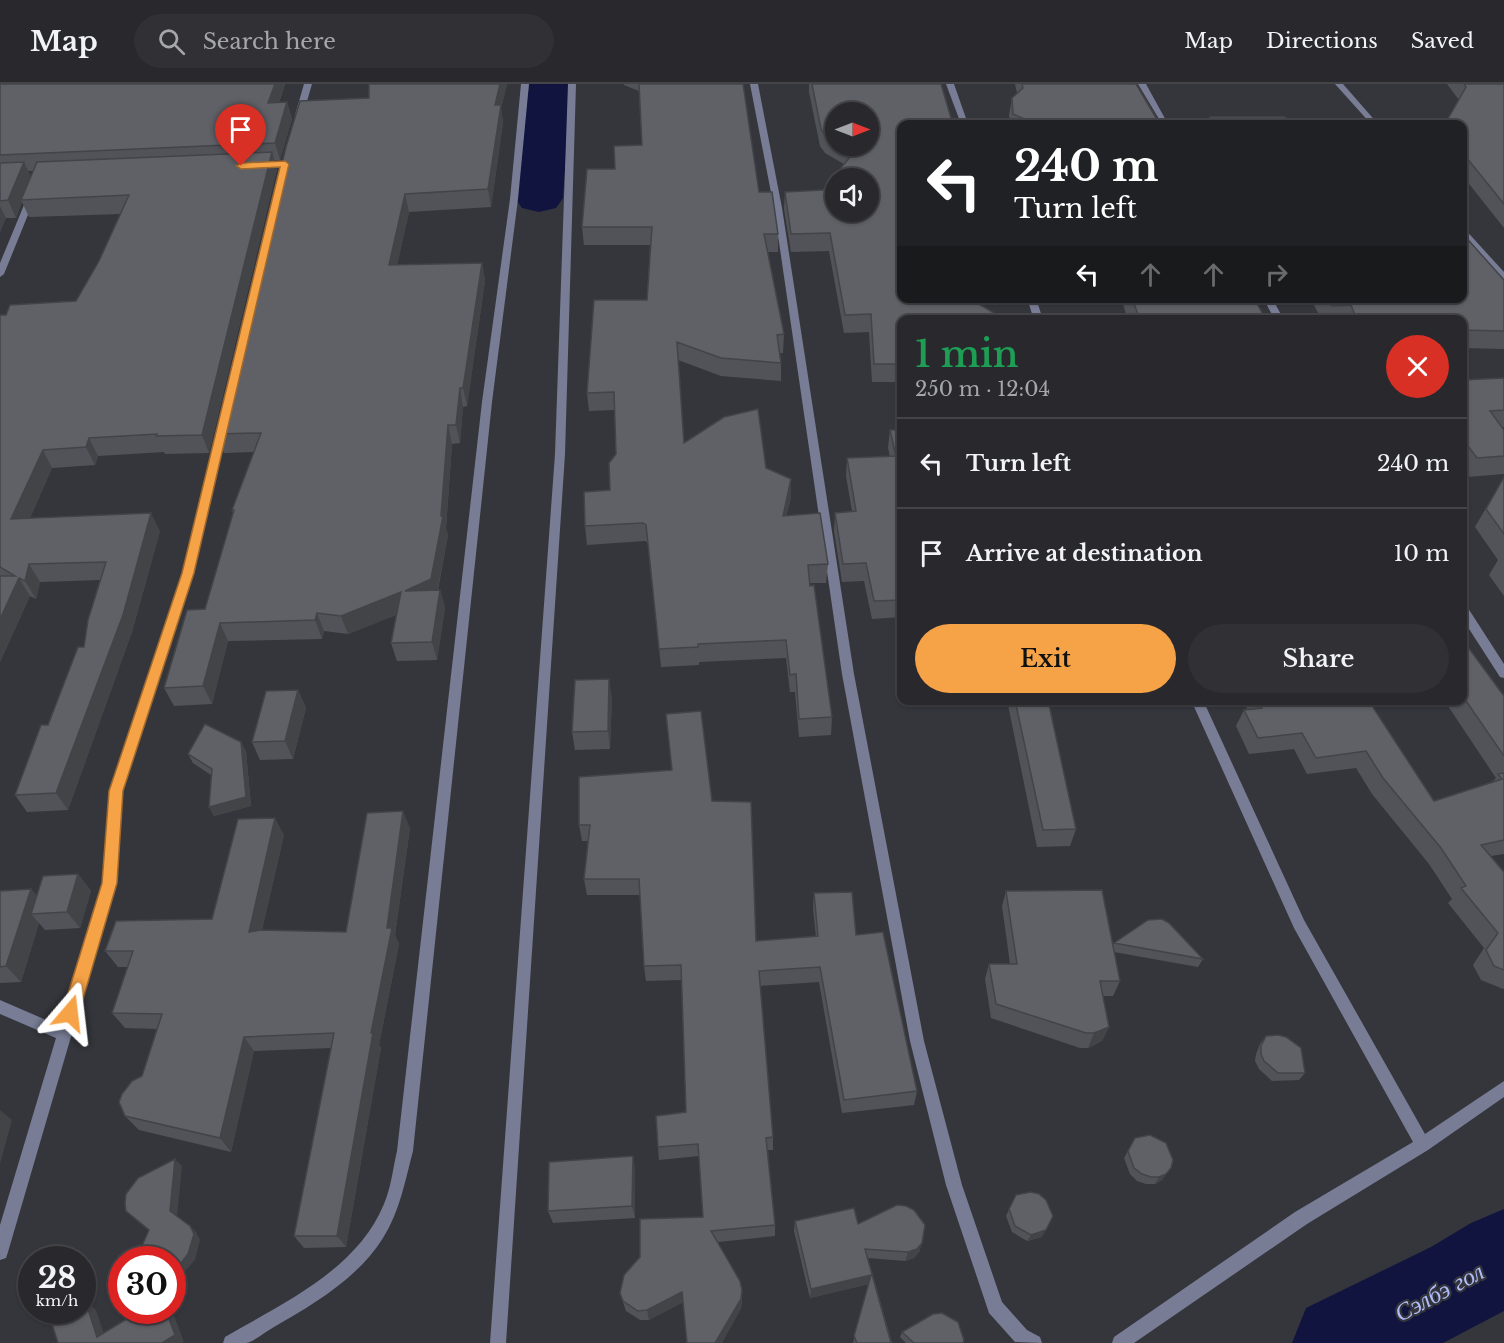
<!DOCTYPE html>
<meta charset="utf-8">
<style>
:root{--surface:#28282d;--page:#303035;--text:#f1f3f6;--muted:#a5a6aa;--line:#444449;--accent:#f6a246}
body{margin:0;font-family:"Libre Baskerville",serif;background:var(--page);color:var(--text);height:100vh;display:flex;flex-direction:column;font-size:22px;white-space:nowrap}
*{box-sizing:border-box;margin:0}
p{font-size:20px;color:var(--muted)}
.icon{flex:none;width:33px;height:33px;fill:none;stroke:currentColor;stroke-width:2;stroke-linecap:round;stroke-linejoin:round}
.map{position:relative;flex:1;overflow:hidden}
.drawer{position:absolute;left:897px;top:231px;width:570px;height:390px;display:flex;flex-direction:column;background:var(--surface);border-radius:12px;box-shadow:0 2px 4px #0004,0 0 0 2px var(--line)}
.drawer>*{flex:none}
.banner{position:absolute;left:897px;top:36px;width:570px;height:183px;border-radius:12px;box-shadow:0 2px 4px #0004,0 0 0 2px var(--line);background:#202124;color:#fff;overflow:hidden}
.needle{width:39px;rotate:90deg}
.controls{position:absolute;left:825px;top:18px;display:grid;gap:12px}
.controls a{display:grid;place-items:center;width:54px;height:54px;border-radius:50%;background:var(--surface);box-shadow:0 2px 4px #0004,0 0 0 2px var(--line);font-size:30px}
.speed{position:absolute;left:18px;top:1162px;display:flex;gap:12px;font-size:30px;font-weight:700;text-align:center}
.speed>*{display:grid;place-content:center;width:78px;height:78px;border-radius:50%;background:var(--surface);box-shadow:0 2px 4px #0004,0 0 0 2px var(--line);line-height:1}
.speed small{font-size:15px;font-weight:400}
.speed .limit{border:9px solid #d22;background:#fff;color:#111}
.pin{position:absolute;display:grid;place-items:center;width:51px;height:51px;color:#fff;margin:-62px -26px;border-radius:50% 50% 50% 0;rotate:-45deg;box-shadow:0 0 6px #0007}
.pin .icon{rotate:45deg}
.me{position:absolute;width:66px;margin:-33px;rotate:17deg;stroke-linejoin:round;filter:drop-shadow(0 0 4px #0008)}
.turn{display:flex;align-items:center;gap:21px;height:126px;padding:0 18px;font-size:27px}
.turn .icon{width:78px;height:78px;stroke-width:2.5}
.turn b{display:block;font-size:42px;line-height:51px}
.lanes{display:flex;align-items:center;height:57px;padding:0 18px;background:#0003;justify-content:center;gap:30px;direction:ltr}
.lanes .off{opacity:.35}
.round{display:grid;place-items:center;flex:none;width:63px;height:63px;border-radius:32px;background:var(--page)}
.headline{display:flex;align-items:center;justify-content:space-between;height:102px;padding:0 18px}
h1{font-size:36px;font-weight:600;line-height:45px;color:#1e9e55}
.primary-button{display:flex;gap:12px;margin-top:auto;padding:12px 18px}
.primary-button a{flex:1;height:69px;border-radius:36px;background:var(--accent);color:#111;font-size:24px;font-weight:600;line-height:69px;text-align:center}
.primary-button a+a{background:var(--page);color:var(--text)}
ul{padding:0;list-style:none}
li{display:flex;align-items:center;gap:18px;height:90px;padding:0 18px;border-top:2px solid var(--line)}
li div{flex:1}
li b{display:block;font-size:22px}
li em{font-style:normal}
header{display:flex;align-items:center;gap:36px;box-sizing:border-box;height:84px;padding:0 30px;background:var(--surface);border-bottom:2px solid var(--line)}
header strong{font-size:28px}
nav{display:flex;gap:33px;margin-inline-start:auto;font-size:21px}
.search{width:420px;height:54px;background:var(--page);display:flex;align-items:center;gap:15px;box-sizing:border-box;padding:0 21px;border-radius:33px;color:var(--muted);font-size:22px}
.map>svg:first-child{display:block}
</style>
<header>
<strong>Map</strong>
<div class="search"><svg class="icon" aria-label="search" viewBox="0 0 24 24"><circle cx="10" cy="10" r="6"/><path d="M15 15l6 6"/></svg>Search here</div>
<nav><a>Map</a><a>Directions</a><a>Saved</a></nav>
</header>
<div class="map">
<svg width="1504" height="1259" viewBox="0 0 1504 1259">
<rect width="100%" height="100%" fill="#35363c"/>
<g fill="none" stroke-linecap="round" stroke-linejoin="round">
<path fill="#11143f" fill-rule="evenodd" d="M529,0H571L563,114L556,124L539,128L522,124L515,114Z
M1504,1125V1227L1443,1259H1292L1306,1224L1431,1163L1471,1139Z"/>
<path fill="#787d95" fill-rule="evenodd" d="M304,0H312L303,31L299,33L295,31Z
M521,0H529L518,115L492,318L413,1067C405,1097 400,1127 383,1154C358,1194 314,1220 274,1243C265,1248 255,1257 246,1259C239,1259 230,1259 223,1259L225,1253C283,1219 357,1186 384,1120C391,1104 393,1084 397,1067L482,318L510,115Z
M568,0H576L565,370L506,1259H490L555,370Z
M750,0H758L782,124L854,590L924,957L962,1101L1002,1218L1027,1246L1040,1253L1042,1259L1015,1258L989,1229L987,1223L946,1101L910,957L842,590L774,124Z
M946,0H954L968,40H961Z
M1138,0H1146L1168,40H1162Z
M1335,0H1343L1378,40H1371Z
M285,78L289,80L288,82L259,83L255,81L259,79Z
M29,109L36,111L4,190L0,193V179Z
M1462,142L1504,188V197L1501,196L1462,150Z
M1027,214H1036L1043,236H1034Z
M1263,214H1272L1284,236H1275Z
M223,339L228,342L193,489L122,707L116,799L8,1168L6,1174L0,1176V1141L56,954L0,930V916L60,942L102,799L110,707L183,489L218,342Z
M1462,520L1466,521L1504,580V594L1500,593L1462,534Z
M1191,616H1203L1304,836L1425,1050L1504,997V1013L1428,1066L1307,1140L1134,1259H1112L1114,1253L1295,1128L1413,1058L1294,844Z"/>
</g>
<path fill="#525359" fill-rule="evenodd" d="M0,0H285L279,19L287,18L292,35L280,76H274L277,85L209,369L165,370L164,368L98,372L95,381L52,384L30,434L160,447L132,548L68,726L27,728L15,711L84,563L100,496L40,498L36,515L30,512L0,578V231H6L76,217L99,177L121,130L29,133L22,118L16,134H6L0,148ZM28,87H33L31,93Z
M369,0H507L501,24L503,39L491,123L409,128L397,181L482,179L485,197L467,322L463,323L460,359L452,360L446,444L448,451L438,506H440L445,524L437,576L397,577L391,559L396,531L348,550L324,547L322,555L228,557L212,620L174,622L164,604L205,525L233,429L232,426L254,368L224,369L216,350L369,14Z
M624,0H743L759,108L778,150V168H768L784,250L783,269H780L781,279V297L721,292L678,276L684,359L766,384L791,414L786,432L828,480L826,499H810L832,633L831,651L799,653L795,608H790L786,574L699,578V581L661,583L648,459L645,457L587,461L585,442L610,406L616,370L614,326L589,327L587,309L647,216L650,161H584L582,143L615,85L642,61L639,7L624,1Z
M809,0H941L902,214H982L979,220L902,236V298H872L869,248L844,249L829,167L791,168L784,125L785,108L823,106L844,80L825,69L820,62L809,8ZM836,28L868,62H836Z
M1015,0H1136L1159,39L1291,40H1010L1009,31L1012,14L1017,9Z
M1447,0H1504V144L1462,91V40L1459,16Z
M1504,196V265L1462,264V236H1322L1310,214H1462Z
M1121,214H1254L1266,236H1128Z
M1504,294V343H1502L1504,346V390L1467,393L1462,387V296Z
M890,346H902V533L872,535L864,497L842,498L834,447L835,429L852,427L846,392L847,374L890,373L888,364Z
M1504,393V512L1489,491L1498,476L1475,443Z
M1462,555L1504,612V770L1491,772L1504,788V904L1503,905L1481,896L1473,881L1484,864L1448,819L1452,815L1429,780L1372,710L1356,684L1307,690L1294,665L1249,670L1236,642L1244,626L1247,625L1242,616H1371L1374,625L1434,717L1492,698L1496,694L1444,616H1462Z
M298,606L306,624L293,675L260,676L252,658Z
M612,613L610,665L575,666L572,648Z
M1007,616H1048L1076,745L1070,762L1037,763Z
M246,667L251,722L214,732L209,723L211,691L193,679L188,670Z
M671,686L712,717L756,857L816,853L813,824L814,809L856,851L917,1007L914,1021L842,1029L819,898L760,902L773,1053V1066H768L775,1141V1152L718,1158L742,1216L741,1225L683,1218L649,1236H640L626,1227L620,1209L703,1133L699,1072L659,1076L658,1063L686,1028L682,896L646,897L644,882L640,811H587L584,795L588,757H582L579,741Z
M410,744L395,851L399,860L379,961L381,964L346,1163L304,1164L294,1152L331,964L254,967L231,1068L139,1046L125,1032L142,992L157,945L125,944L112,929L128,883H118L105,867L212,835L284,751L262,846L346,848Z
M78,790L91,807L80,844L45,846L39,839L21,898L0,899V807L31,805L37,812Z
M1006,807L1113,861L1114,859L1203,875L1198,883L1114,868L1120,897L1113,912H1103L1109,943L1102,957L1088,964H1080L991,934L985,895L989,880H1010L1002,822Z
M1266,952L1305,989L1299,996L1272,997L1259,985L1255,977L1256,970L1260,960Z
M1135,1054L1166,1090L1162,1096L1155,1100H1146L1137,1097L1130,1090L1124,1074Z
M635,1085V1134L553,1139L548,1127Z
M1016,1111L1042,1153L1027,1157L1012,1148L1006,1132Z
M795,1137L858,1140L922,1159L919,1168L914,1174L905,1177L868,1174L892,1259H853L869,1200L810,1214L794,1147Z
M902,1248L963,1259H906L900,1253Z"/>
<path fill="#424448" d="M275,0H285L273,36L268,19Z
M500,0H507L501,24L503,39L491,123L488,105L495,21Z
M287,18L292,35L280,76L275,59Z
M272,68L277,85L209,369L202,351Z
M24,78L32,95L21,116L22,118L16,134L8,116Z
M405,110L409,128L393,200L389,181Z
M0,122L6,134L0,148Z
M482,179L485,197L467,322L463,304Z
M973,214H982L970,234L972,216Z
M460,304L463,323L460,359L456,341Z
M448,341L452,360L446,444L448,451L436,513L405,507L441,432Z
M89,354L98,372L95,381L86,363Z
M43,366L52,384L22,453L11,435Z
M791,395V414L782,450L783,432Z
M151,429L160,447L132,548L68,726L56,709Z
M29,480L40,498L36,515L25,497Z
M19,494L30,512L0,578V535Z
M440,506L445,524L437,576L432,558Z
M401,508L406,527L348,550L341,532Z
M317,529L324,547L322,555L315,536Z
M220,539L228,557L212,620L203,602Z
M609,595L612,613L610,665L608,647Z
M298,606L306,624L293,675L285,657Z
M241,658L246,667L251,722L214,732L209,723Z
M403,727L410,744L395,851L399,860L379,961L381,964L346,1163L337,1152L371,949Z
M275,734L284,751L258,864L249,848Z
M78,790L91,807L80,844L67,828Z
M31,805L44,821L31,830L39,839L21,898L6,882Z
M1109,943L1102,957L1088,964L1094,949Z
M244,953L254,967L231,1068L220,1054Z
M0,1026L12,1036L0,1080Z
M633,1072L635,1085V1134L632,1122Z
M175,1075L182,1082L177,1133L170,1127Z
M1171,1084L1162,1096L1155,1100L1159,1093Z
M190,1142L196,1148L200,1156L195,1176L187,1185L172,1194V1184Z
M1046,1146L1042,1153L1027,1157L1031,1151Z
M922,1159L919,1168L914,1174L905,1177L908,1168Z
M871,1191L869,1200L810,1214L811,1205Z
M742,1206L741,1225L722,1259H715Z
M682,1208L684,1218L649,1236L647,1226Z
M82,1215L96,1226L107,1259L97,1253Z
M172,1226L184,1258L181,1259H162L166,1227H172Z"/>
<path fill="#5f6167" stroke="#424448" stroke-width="1.5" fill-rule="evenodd" d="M0,0H275L268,19L287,18L275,59L0,71Z
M369,0H500L495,21H501L488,105L405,110L389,181L482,179L463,304H460L456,341H448L441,432H443L431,495L405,507L440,506L432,558L391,559L401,508L341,532L317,529L315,536L220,539L203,602L164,604L187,526L205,525L234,426H232L261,349L216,350L286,63L300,17L369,14Z
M639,0H743L759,108H772L778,150H764L784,250L777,251L781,279L721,274L677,258L684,359L724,333L758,325L766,384L791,395L783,432L820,429L828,480L808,481L810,502L814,501L832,633L799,635L796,590L790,591L786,556L698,560V563L659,565L646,441L643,439L585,442L584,408L610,406L609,379L616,370L614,308L587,309L594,216H647L652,143H582L587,85H615L614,62L642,61Z
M812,0H941L951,34L956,40H902V214H973L972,216L999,232L996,236H902V280H874L871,230L845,231L830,149L791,150L785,108L823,106L854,68L843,62H868V28H836V57L826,52L821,45ZM836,94H868V128H836Z
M1022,0H1136L1159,39L1209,37L1210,33H1285L1291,40H1036L1013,30L1012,14L1023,4Z
M1464,0H1504V120L1462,68V40H1445L1466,3Z
M272,68L202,351L156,352L157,350L89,354L86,363L43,366L11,435L151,429L123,531L56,709L15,711L41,641H48L78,563H84L88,536L106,478L29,480L25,497L19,494L0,535V492H15L0,483V231H6L10,221L76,217L99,177L129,111L21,116L37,78Z
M24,78L8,116L0,117V79Z
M1462,149L1504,196V247L1462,246V236H1357L1351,221L1332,222L1327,214H1462Z
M1132,214H1254L1266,236H1140Z
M1504,294V326L1490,327L1504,346V372L1477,374L1462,354V296Z
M890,346H902V516L874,517L866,479L843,480L835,429L856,427L847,374L896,372Z
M1504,393V450L1486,425Z
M1462,555L1504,612V672L1462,611Z
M609,595L608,647L572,648L575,596Z
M298,606L285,657L252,658L266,607Z
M1015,616H1048L1076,745L1043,746Z
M1258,616H1371L1374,625L1434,717L1502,695L1498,690L1504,689V756L1481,761L1504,788V886L1494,882L1486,866L1498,849L1461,804L1466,802L1441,764L1383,694L1366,667L1316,674L1302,649L1258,654L1244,626L1262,624Z
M701,627L712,717L751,718L756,857L818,852L814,809L852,808L856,851L883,848L917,1007L844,1016L820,883L759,887L773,1053L766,1054L775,1141L711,1147L740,1197L742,1206L741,1215L715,1259H687L682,1208L647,1226L638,1227L623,1217L620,1209L624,1191L640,1173V1135L703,1133L698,1060L658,1063L656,1032L686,1028L681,881L644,882L639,795H584L590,741H579V693L672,686L666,630Z
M205,640L241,658L246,713L209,723L212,685L188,670Z
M403,727L387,844H392L371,949H373L337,1152H294L334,949L244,953L220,1054L125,1032L119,1018L122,1010L132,997L142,992L162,930L112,929L133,867H105L116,837L212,835L238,735L275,734L249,848L261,846L346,848L367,729Z
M78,790L67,828L31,830L43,792Z
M31,805L6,882L0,883V807Z
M1102,806L1120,897H1100L1109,943L1094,949H1086L996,920L989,880H1017L1006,807Z
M1162,835L1169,839L1203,875L1114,859L1148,836Z
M1278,951L1286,953L1301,964L1305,989H1278L1264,977L1261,970V962L1266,952Z
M1150,1051L1166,1059L1173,1076L1171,1084L1166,1090L1159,1093H1151L1142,1090L1134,1084L1128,1067L1135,1054Z
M633,1072L632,1122L548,1127L549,1078Z
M175,1075L170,1127L190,1142L194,1150L188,1170L181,1179L172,1184V1176H144L142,1162L149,1146L126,1127L125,1119L126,1110L138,1094Z
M1031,1108L1039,1110L1046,1116L1053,1132L1046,1146L1031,1151L1015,1142L1009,1125L1016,1111Z
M897,1121L906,1122L914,1126L925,1141L922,1159L917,1165L908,1168L865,1165L891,1259H857L854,1252L871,1191L811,1205L795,1137L854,1124L858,1140Z
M82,1216L86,1219L97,1253L140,1227H166L175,1251L162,1259H58L48,1227H82Z
M942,1229L958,1238L964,1256L963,1259H914L902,1248L933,1230Z"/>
<path fill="#f6a246" stroke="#a0692e" stroke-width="1.5" d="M285,77L289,80L194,489L123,707L117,799L79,929L76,934L70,936L65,934L62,929L102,799L109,707L182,489L280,83L241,85L236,82L241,79Z"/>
<g text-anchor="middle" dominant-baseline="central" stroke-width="4.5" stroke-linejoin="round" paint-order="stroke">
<g font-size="24" font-style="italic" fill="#b0bdfb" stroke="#35363c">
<text transform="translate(1439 1208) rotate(-28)">Сэлбэ гол</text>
</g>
</g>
</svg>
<div class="controls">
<a><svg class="needle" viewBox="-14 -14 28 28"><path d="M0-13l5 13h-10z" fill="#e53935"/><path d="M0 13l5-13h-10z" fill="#a5a6aa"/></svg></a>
<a><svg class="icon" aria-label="sound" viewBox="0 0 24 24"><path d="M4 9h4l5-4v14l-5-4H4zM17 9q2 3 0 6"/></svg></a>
</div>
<div class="speed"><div>28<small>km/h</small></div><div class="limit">30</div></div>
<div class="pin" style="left:241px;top:82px;background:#d93025"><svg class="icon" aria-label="arrive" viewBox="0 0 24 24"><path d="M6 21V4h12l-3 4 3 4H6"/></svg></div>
<svg class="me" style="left:70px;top:929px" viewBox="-20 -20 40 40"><path d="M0-17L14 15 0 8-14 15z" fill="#f6a246" stroke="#fff" stroke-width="4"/></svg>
<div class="banner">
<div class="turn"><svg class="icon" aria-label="left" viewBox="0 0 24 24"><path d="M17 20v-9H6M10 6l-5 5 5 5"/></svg><div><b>240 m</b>Turn left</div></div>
<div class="lanes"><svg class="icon" aria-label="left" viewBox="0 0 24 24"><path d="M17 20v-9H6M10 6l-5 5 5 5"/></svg><svg class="icon off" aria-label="ahead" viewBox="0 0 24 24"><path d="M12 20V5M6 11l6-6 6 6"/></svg><svg class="icon off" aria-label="ahead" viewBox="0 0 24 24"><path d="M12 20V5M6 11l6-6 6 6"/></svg><svg class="icon off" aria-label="right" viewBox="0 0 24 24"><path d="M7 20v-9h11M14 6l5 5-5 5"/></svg></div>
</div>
<section class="drawer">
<div class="headline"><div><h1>1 min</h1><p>250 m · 12:04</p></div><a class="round" style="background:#d93025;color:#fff"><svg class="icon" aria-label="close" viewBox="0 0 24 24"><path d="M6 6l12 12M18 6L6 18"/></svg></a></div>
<ul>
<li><svg class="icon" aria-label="left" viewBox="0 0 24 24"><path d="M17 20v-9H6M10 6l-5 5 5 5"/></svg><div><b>Turn left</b></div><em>240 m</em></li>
<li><svg class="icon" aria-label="arrive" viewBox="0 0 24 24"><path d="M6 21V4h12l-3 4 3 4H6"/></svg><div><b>Arrive at destination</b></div><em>10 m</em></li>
</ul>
<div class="primary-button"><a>Exit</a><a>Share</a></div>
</section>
</div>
